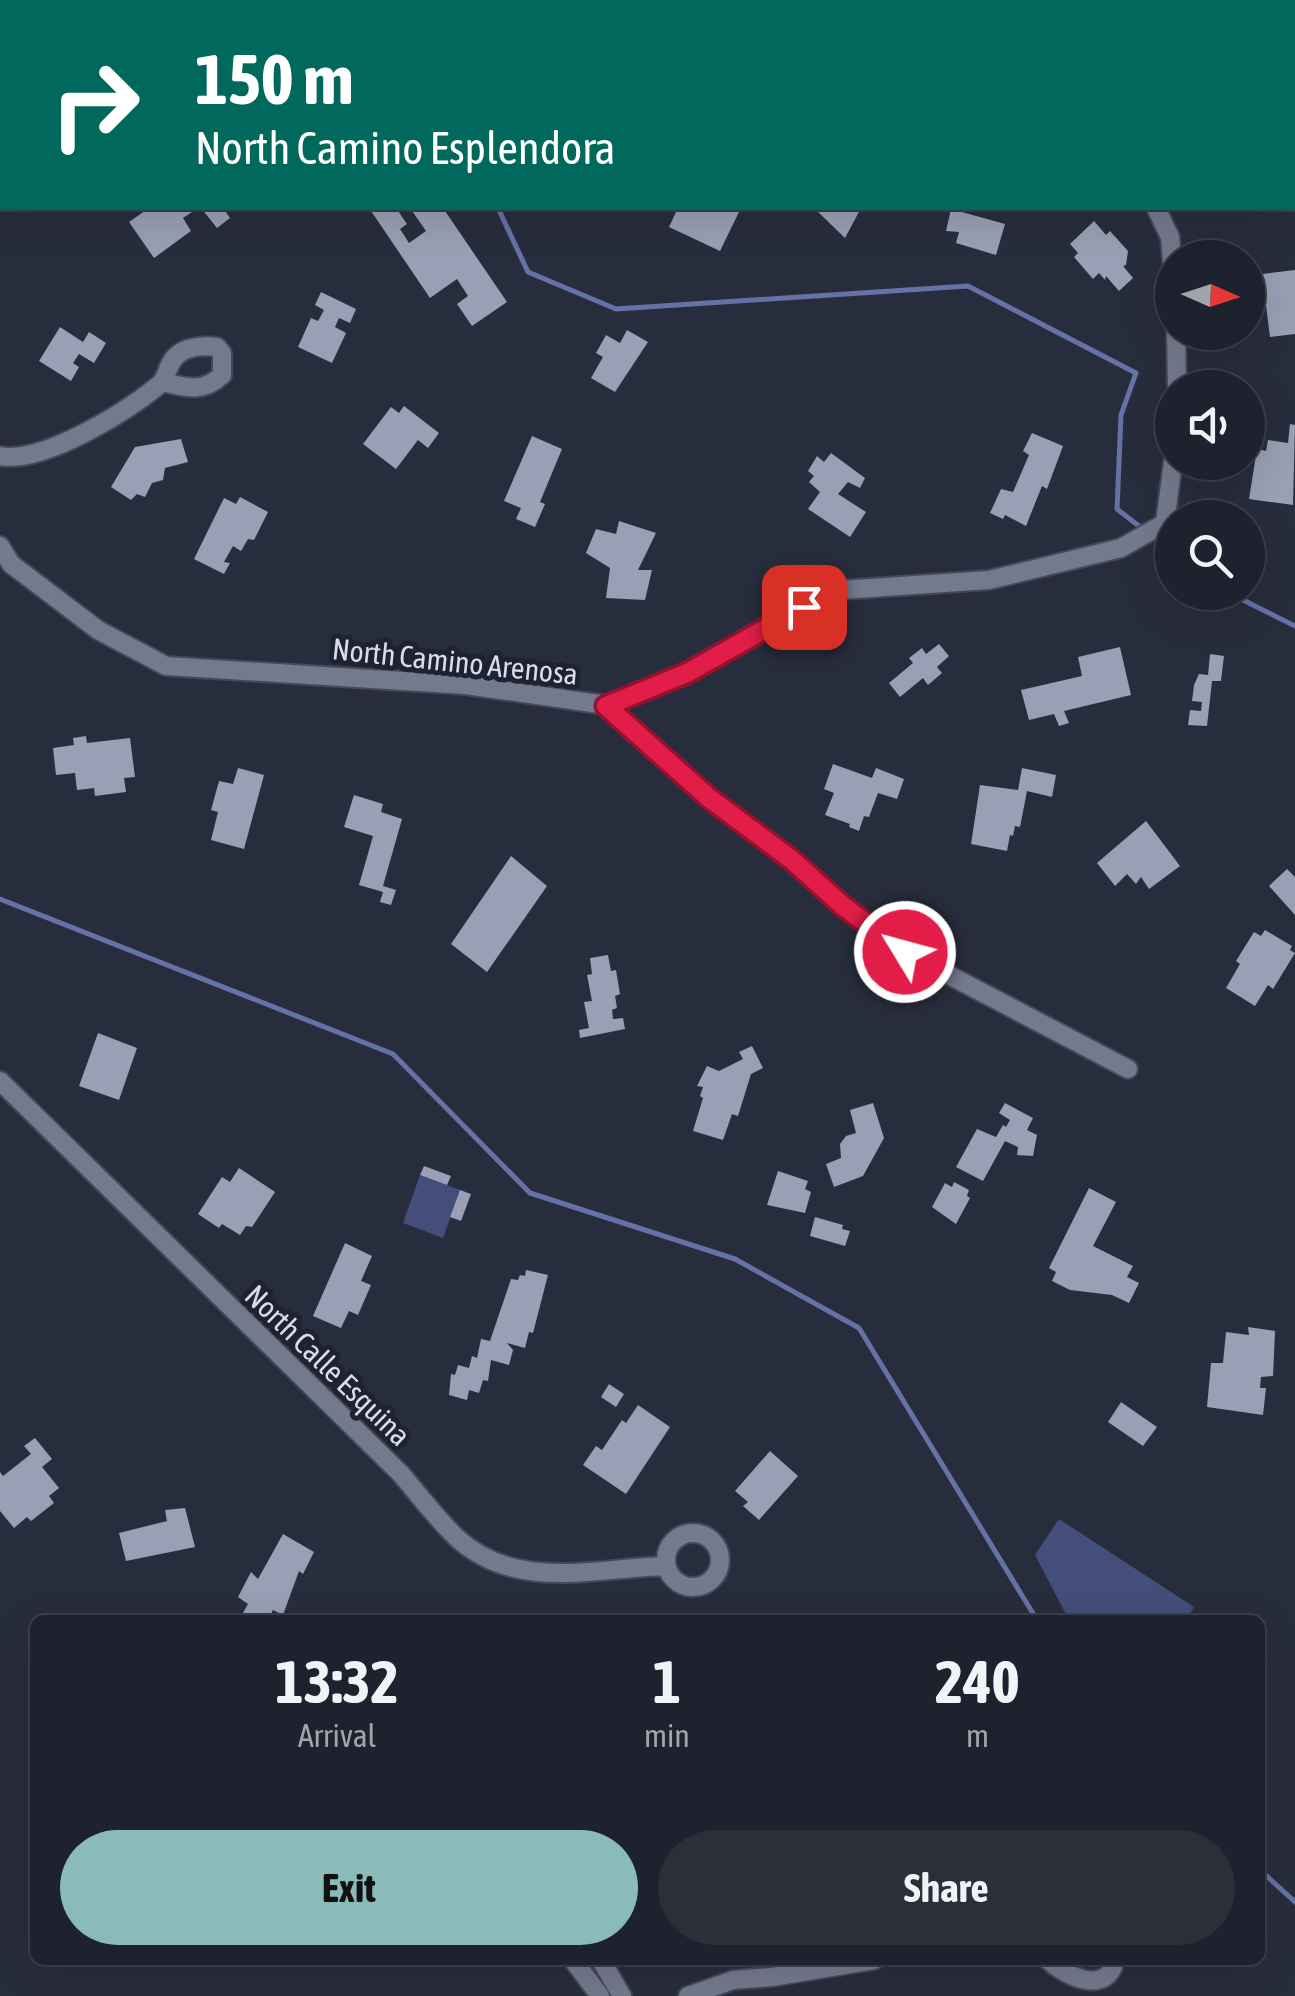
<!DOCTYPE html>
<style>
:root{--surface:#1e222e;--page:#2b2f3a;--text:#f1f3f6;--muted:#a1a4aa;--line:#3c3f4a;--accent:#8bbbb9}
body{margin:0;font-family:"Asap Condensed",sans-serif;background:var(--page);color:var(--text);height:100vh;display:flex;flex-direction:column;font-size:38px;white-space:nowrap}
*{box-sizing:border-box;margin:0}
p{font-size:32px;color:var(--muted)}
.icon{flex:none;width:55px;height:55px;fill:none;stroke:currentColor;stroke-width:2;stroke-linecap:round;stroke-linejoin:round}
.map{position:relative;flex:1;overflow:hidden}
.details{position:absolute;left:30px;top:1615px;width:1235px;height:350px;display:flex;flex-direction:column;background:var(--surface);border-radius:15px;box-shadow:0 10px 40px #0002,0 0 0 2px var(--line)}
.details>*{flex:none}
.hud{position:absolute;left:0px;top:0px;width:1295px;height:210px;box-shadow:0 10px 40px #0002,0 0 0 2px var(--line);background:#00695c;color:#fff;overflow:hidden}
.needle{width:65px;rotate:93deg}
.fabs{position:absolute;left:1155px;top:240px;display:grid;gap:20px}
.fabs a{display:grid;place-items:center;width:110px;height:110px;border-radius:50%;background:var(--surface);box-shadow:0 10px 40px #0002,0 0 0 2px var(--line);font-size:50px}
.pin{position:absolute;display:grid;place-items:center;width:85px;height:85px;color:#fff;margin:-42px;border-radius:20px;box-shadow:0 5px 15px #0006}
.me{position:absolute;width:110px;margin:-55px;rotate:307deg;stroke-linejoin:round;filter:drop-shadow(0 0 8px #0008)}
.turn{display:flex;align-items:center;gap:35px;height:210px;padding:0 30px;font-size:45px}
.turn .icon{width:130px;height:130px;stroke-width:2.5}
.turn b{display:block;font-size:70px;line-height:85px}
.eta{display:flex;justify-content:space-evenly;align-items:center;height:170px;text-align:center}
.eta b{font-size:60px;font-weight:700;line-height:70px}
.button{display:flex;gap:20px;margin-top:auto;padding:20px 30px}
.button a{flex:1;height:115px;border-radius:60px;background:var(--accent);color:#111;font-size:40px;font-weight:700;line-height:115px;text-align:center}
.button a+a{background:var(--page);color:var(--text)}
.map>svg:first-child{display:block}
</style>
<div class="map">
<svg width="1295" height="1996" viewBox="0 0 1295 1996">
<rect width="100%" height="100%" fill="#282d3d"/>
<path fill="#434e7b" d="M420,1175L460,1190L443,1238L403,1223Z
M1059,1519L1194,1607L1187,1620H1069L1035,1555Z"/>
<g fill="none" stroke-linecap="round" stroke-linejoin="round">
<path stroke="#6472a5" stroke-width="5" d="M251,0L253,2
M498,208L528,272L616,309L968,286L1136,373L1121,415L1117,509L1144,530
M1153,537L1172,551
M1227,592L1295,626
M0,899L393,1054L530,1193L735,1259L859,1328L1037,1620
M1260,1870L1295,1902"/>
</g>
<path fill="#999fb4" d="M149,208H198L183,218L191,231L154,258L129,222Z
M201,208H223L230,218L217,228Z
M369,208H396L407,224L400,229L409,243L426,231L410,208H443L507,302L472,326L457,304L468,296L457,279L430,298Z
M678,208H736L740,210L720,251L669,227Z
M818,208H861L845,238L816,210Z
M951,209L1005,224L996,255L956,243L959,232L946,231Z
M1094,221L1106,235L1110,231L1128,251L1126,265L1123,266L1133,278L1119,291L1106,276L1105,280L1099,273L1093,279L1074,257L1078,253L1070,244Z
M1295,270V334L1270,337L1262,274Z
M321,292L356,309L350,323L339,318L335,327L346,333L332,363L298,347L311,318L318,321L324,310L315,305Z
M60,327L83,342L89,332L106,343L94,363L79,354L73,363L79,367L71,381L39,361Z
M627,330L648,342L615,392L591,378L603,357L596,353L606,335L620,343Z
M404,406L439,433L428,448L418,440L396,469L363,444L391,407L399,413Z
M1290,424L1295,425L1293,505L1249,499L1257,449L1266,451L1268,440L1288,443Z
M1032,433L1063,446L1047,489L1042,486L1026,526L1005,515L1003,519L990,513L1001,489L1013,492L1029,455L1023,451Z
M532,436L562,449L540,502L545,504L535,527L516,519L521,508L504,501Z
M181,439L188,462L165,468L163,480L152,483L145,497L137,494L131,500L111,487L135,447Z
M831,453L865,478L860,488L848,482L838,494L866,512L850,537L808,509L820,492L809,482L814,476L808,471L817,456L824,462Z
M240,497L268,512L254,540L248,539L241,551L233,546L224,562L230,563L224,574L194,559L224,498L236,504Z
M619,521L656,533L638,570H652L645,600L606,598L610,568L586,553L596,529L616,534Z
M939,644L949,656L937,667L942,673L928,685L923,678L900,697L889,683L913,663L909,658L922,648L926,654Z
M1120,647L1131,695L1064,711L1069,723L1059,726L1054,714L1029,720L1021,690L1082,676L1078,657Z
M1210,654L1224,656L1221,681H1212L1207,726L1188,725L1190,710L1201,711L1202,702L1192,701L1194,685L1199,674L1208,675Z
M86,736L87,743L130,738L135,777L124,778L126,792L95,796L94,788L77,790L75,773L56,775L53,748L74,745L73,738Z
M833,764L872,778L876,768L904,779L897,799L878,793L869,817L864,816L859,831L849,827L850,824L825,815L834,793L824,789Z
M238,768L264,775L244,849L211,840L218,812L211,810L219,781L233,784Z
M1022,768L1056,775L1052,797L1027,791L1020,827L1015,826L1013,836L1010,835L1007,851L971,844L980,785L1018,790Z
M354,795L383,804L381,812L402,819L383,886L396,890L391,905L380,902L383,892L359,885L373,836L344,827Z
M1146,821L1180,866L1149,889L1141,877L1136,884L1127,874L1115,886L1097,863Z
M511,856L547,886L487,972L451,944Z
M1287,869L1295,877V915L1269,886Z
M1265,930L1292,946L1290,950L1295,953L1273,989L1268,985L1255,1006L1226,988L1240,964L1236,961L1254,932L1261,936Z
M608,955L611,971L616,970L620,994L615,996L617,1008L612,1010L613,1019L623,1018L625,1029L580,1038L579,1030L589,1028L584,1002L592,1001L587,975L592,974L590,958Z
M98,1033L137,1048L119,1100L79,1086Z
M752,1046L763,1068L751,1074L738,1116L732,1114L723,1140L693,1131L703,1098L700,1096L703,1087L697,1086L707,1066L719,1071L743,1059L739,1052Z
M873,1103L884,1138L863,1176L834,1187L826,1164L841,1158L840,1144L846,1136L856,1133L850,1110Z
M1005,1103L1033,1118L1027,1130L1037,1135L1033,1156L1017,1155L1018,1147L1005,1141L983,1181L956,1167L977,1129L996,1137L1003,1125L1006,1127L1010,1120L999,1113Z
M424,1166L451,1176L447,1185L420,1175Z
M239,1168L275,1192L252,1227L246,1226L240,1235L222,1224L219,1228L198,1214L222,1177L230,1182Z
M778,1171L808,1181L805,1189L811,1192L805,1213L767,1205Z
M954,1182L969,1190L967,1196L970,1198L956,1224L932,1207L945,1183L952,1187Z
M1089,1188L1116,1202L1093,1246L1133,1266L1127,1277L1139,1283L1129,1303L1112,1295L1070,1290L1052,1281L1056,1272L1049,1268Z
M460,1190L471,1194L461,1221L450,1217Z
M815,1217L843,1225L842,1229L850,1231L845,1246L810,1236Z
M345,1243L372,1256L361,1281L371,1285L358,1315L349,1311L341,1328L313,1316Z
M526,1270L548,1275L533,1333L529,1332L525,1348L507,1343L513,1350L509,1365L491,1360L488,1381L483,1380L479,1393L469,1390L467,1400L449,1395L451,1374L455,1375L458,1365L469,1368L472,1356L477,1358L481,1339L490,1341L511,1279L518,1280L520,1275L525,1276Z
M1248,1327L1275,1331L1273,1376L1261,1377L1260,1388H1266L1263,1415L1207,1407L1211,1363H1223L1226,1332L1249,1335Z
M609,1384L624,1394L616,1407L601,1397Z
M1121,1402L1157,1427L1143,1446L1108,1422Z
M638,1405L670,1427L626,1494L583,1465L596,1446L602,1450L622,1420L626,1423Z
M35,1438L52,1459L42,1467L59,1488L49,1496L54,1503L31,1521L27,1517L14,1528L0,1511V1472L3,1476L31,1454L24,1446Z
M770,1451L798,1476L759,1520L743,1506L748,1502L735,1491Z
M185,1508L195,1547L126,1561L119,1533L167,1521L165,1510Z
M283,1534L314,1552L303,1574L299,1571L283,1615L273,1610L268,1620H239L248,1604L238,1597L251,1572L258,1579Z"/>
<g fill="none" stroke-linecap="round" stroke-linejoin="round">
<defs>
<path id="minor" d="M516,0L523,2
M1156,208L1170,237L1172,261
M1176,332L1177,388
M0,456C43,464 126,412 159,385C166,379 166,372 170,365C178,347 200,345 217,347L222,353V375C203,393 187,388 163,382
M0,546L11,564L98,630L166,666L466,685L606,705L709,798L791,859L843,906L905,952L1128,1069
M606,705L687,673L777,620L841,590L989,580L1121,548L1165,523L1173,462
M0,1081L401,1474C419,1495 437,1519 457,1538C516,1592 595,1568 666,1566
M666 1560a27 27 0 1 1 54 0a27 27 0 1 1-54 0Z
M573,1960L600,1996
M601,1960L622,1996
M1048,1960C1067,1977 1108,1996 1115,1960
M688,1996L733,1980L772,1977L874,1960"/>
</defs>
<use href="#minor" stroke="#454957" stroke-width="22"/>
<use href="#minor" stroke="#747a8d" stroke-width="18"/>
</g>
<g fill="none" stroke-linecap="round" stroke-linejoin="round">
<defs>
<path id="route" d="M804,607L687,673L606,706L709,798L792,860L843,906L905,952"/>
</defs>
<use href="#route" stroke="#92132f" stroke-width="25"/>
<use href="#route" stroke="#e11d48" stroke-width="18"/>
</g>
<g text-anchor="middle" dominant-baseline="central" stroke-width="10" stroke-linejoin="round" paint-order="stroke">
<g font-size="30" fill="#dadde8" stroke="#1e2333">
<text transform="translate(455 661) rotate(6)">North Camino Arenosa</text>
<text transform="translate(328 1365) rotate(44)">North Calle Esquina</text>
</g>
</g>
</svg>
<div class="fabs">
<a><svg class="needle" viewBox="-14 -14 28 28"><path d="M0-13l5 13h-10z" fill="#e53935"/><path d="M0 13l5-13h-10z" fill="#a1a4aa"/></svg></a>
<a><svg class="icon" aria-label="sound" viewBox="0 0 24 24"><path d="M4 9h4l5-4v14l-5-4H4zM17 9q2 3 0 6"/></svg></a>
<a><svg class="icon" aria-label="search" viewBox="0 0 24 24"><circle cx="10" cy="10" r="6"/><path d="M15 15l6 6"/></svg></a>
</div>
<div class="pin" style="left:804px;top:607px;background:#d93025"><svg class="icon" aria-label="arrive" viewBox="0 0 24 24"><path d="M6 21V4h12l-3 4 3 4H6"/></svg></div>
<svg class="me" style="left:905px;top:952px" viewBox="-20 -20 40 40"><circle r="17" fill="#e11d48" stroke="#fff" stroke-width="3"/><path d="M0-11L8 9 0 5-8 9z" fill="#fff"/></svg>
<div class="hud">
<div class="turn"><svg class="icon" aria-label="right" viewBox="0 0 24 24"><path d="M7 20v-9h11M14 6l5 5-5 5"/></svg><div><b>150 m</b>North Camino Esplendora</div></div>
</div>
<section class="details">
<div class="eta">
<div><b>13:32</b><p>Arrival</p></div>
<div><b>1</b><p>min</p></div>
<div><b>240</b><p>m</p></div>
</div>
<div class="button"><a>Exit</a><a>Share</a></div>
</section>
</div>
